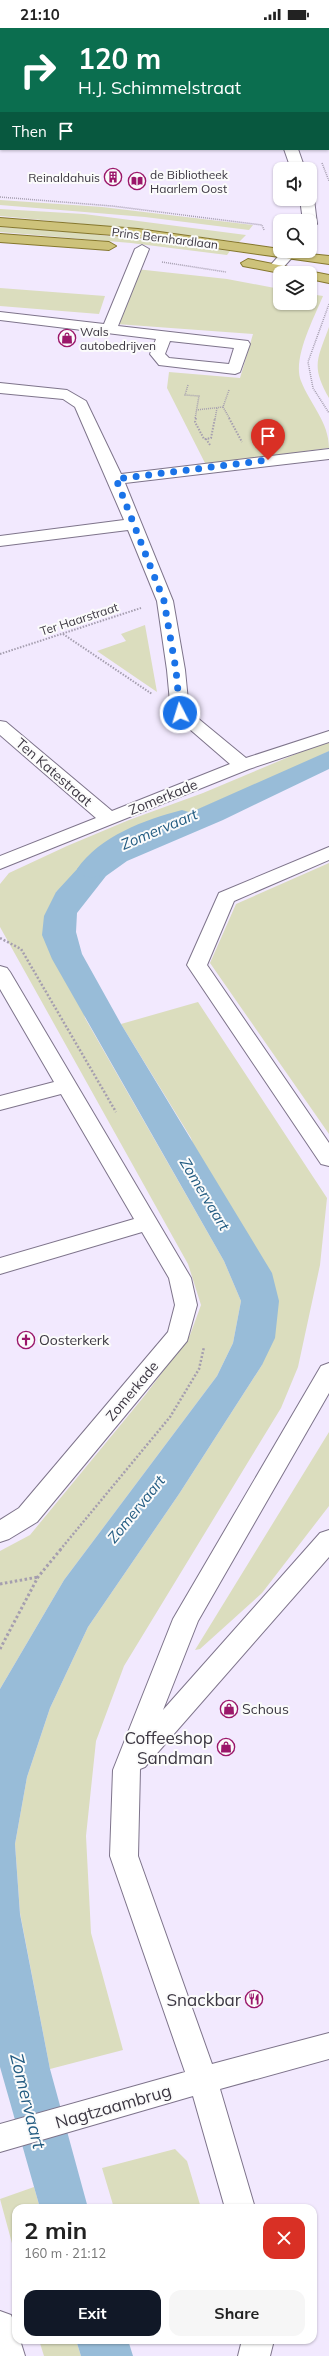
<!DOCTYPE html>
<meta charset="utf-8">
<style>
:root{--surface:#fff;--page:#f6f6f6;--text:#222;--muted:#767676;--accent:#111827}
body{margin:0;font-family:Mulish,sans-serif;background:var(--page);color:var(--text);height:100vh;display:flex;flex-direction:column;font-size:15px;white-space:nowrap}
*{box-sizing:border-box;margin:0}
p{font-size:13px;color:var(--muted)}
.icon{flex:none;width:22px;height:22px;fill:none;stroke:currentColor;stroke-width:2;stroke-linecap:round;stroke-linejoin:round}
.map{position:relative;flex:1;overflow:hidden}
.details{position:absolute;left:12px;top:2176px;width:305px;height:140px;display:flex;flex-direction:column;background:var(--surface);border-radius:12px;box-shadow:0 1px 3px #0004}
.details>*{flex:none}
.banner{position:absolute;left:0px;top:0px;width:329px;height:122px;box-shadow:0 1px 3px #0004;background:#0b6e4f;color:#fff;overflow:hidden}
.buttons{position:absolute;left:273px;top:134px;display:grid;gap:8px}
.buttons a{display:grid;place-items:center;width:44px;height:44px;border-radius:8px;background:var(--surface);box-shadow:0 1px 3px #0004;font-size:20px}
.pin{position:absolute;display:grid;place-items:center;width:34px;height:34px;color:#fff;margin:-41px -17px;border-radius:50% 50% 50% 0;rotate:-45deg;box-shadow:0 0 4px #0007}
.pin .icon{rotate:45deg}
.me{position:absolute;width:44px;margin:-22px;rotate:355deg;stroke-linejoin:round;filter:drop-shadow(0 0 3px #0008)}
.turn{display:flex;align-items:center;gap:14px;height:84px;padding:0 12px;font-size:18px}
.turn .icon{width:52px;height:52px;stroke-width:2.5}
.turn b{display:block;font-size:28px;line-height:34px}
.then{display:flex;align-items:center;height:38px;padding:0 12px;background:#0003;gap:8px;font-size:15px}
.round{display:grid;place-items:center;flex:none;width:42px;height:42px;border-radius:12px;background:var(--page)}
.head{display:flex;align-items:center;justify-content:space-between;height:68px;padding:0 12px}
h1{font-size:24px;font-weight:700;line-height:30px}
.primary-button{display:flex;gap:8px;margin-top:auto;padding:8px 12px}
.primary-button a{flex:1;height:46px;border-radius:12px;background:var(--accent);color:#fff;font-size:16px;font-weight:700;line-height:46px;text-align:center}
.primary-button a+a{background:var(--page);color:var(--text)}
.status{display:flex;justify-content:space-between;align-items:center;height:28px;padding:0 20px;background:var(--surface);direction:ltr}
.status svg{height:11px;fill:currentColor}
.map>svg:first-child{display:block}
</style>
<div class="status"><b>21:10</b><svg viewBox="0 0 49 12"><path d="M0 12V9h3v3zM5 12V6h3v6zM10 12V3h3v9zM15 12V0h3v12zM26 1h20v11H26zM47 4h2v5h-2z"/></svg></div>
<div class="map">
<svg width="329" height="2328" viewBox="0 0 329 2328">
<rect width="100%" height="100%" fill="#f2e9fe"/>
<path fill="#dbddbe" d="M0,172L102,179L253,197L249,202L145,189L0,177Z
M0,181L84,186L246,207L239,214L156,203L0,188Z
M0,199L83,205L230,223L227,227L131,215L0,204Z
M136,241L227,251L280,261V275H310V266L323,268C314,290 292,331 301,353C310,376 329,394 329,420L206,437L167,360L169,344L240,350L253,306L116,296Z
M0,260L105,268L99,286L0,278Z
M329,299V370C311,338 317,332 329,299Z
M145,597L157,664L97,623L126,613L121,606Z
M329,712V723L316,730L108,821L56,864L85,990L224,1233L241,1273L233,1315L217,1348L64,1552L0,1661V1523L30,1507L146,1366L190,1307L201,1277L188,1236L0,899V856L9,845L67,818L129,792L203,765Z
M329,835V1106L210,935L236,876Z
M198,974L327,1170L320,1237L298,1339L281,1380L124,1638L96,1713L86,1808L91,1905L123,2022L50,2041L20,1885L15,1816L27,1749L50,1680L88,1599L179,1466L262,1337L191,1110L121,996Z
M329,1404V1478L262,1565L200,1621L195,1622Z
M175,2121L187,2133L201,2180H114L102,2140Z
M34,2159L40,2180H16V2230L0,2171Z
M39,2312H76L81,2328H44Z"/>
<path fill="#98bcd8" d="M329,723V741L223,792L127,833L106,848L77,885L76,904L82,926L121,996L272,1245L279,1273L275,1310L262,1337L179,1466L88,1599L50,1680L27,1749L15,1816L20,1886L50,2041L88,2180H40L0,2039V1661L64,1552L217,1348L233,1315L241,1273L224,1233L52,931L42,907L44,888L56,864L79,839L108,821Z
M76,2312H128L133,2328H81Z"/>
<g fill="none" stroke-linecap="round" stroke-linejoin="round">
<path fill="#98bcd8" fill-rule="evenodd" d="M182,782L192,785L197,791L192,797L132,822L111,838L103,847L92,850L81,847L77,841C100,808 144,792 182,782Z"/>
<defs>
<path id="minor" d="M246,0H258V1H246Z
M0,33H1V41H0Z
M284,121H298L305,141H291Z
M310,168L314,171L317,196L310,200V193H303L300,171H310Z
M142,217L149,221L118,298L248,313L250,316L240,344L235,346L159,337L150,326L156,311L0,292V284L104,296L135,221ZM170,313L234,320L229,336L169,330L165,326Z
M283,223H298L280,243H270L268,240Z
M0,355L67,362L86,373L121,446L329,421V431L125,455L173,573L185,642L189,683L246,730L329,703V714L249,741L0,841V828L96,790L0,707V693L6,694L112,783L230,736L171,685L167,642L157,573L128,502L0,518V508L124,492L75,379L63,371L0,365Z
M329,819V832L234,873L207,937L329,1115V1138L321,1136L187,937L219,865Z
M0,938L7,940L10,944L191,1250L197,1277L187,1313L37,1494L9,1511L0,1514V1492L19,1480L168,1304L175,1277L169,1250L142,1204L0,1246V1230L134,1191L61,1066L0,1082V1068L54,1054L0,961Z
M329,1335V1365L198,1593L163,1682L320,1505L329,1502V1529L145,1739L140,1741L138,1828L212,2036L329,2005V2031L220,2061L255,2180H225L193,2068L0,2124V2096L185,2044L110,1828L113,1742L173,1591L321,1338Z
M0,2283L11,2287L16,2299V2312H20L25,2328H0Z
M242,2312H274L270,2328H238Z"/>
<path id="major" d="M0,190L138,201L280,221V223L329,228V236L138,209L0,198Z
M0,206L109,214L116,218L109,222L0,214Z
M248,231L329,247V255L310,251V245H280L243,238L241,235Z"/>
</defs>
<use href="#minor" stroke="#7e748b" stroke-width="2"/>
<use href="#major" stroke="#85772d" stroke-width="2"/>
<path stroke="#a59eaf" stroke-width="1.5" stroke-dasharray="1 1" stroke-linecap="butt" d="M322,135L329,153
M0,169L112,178L262,197L264,202
M162,234L226,244
M329,276L308,334L313,360L329,385
M188,357L185,367L199,368L195,391
M229,362L223,379L230,391
M196,382L223,379
M215,391L217,380"/>
<path stroke="#a59eaf" stroke-width="2" stroke-dasharray="1.5 1.5" stroke-linecap="butt" d="M196,390L195,394L204,411H206
M229,390L242,414
M210,417L206,411L211,410L215,390
M63,606L152,666
M0,626L141,580"/>
<path stroke="#a59eaf" stroke-width="2.5" stroke-dasharray="2 2" stroke-linecap="butt" d="M0,910L21,921L116,1084
M60,1522L170,1389L199,1341L204,1319"/>
<path stroke="#a59eaf" stroke-width="3" stroke-dasharray="2.5 2.5" stroke-linecap="butt" d="M0,1556L38,1549
M0,1621L38,1549L61,1521"/>
<use href="#minor" fill="#fff" fill-rule="evenodd"/>
<use href="#major" fill="#cdc27a" fill-rule="evenodd"/>
</g>
<g fill="none" stroke-linecap="round" stroke-linejoin="round">
<path stroke="#1a73e8" stroke-width="7" stroke-dasharray="0 12.6" d="M180,685L176,642L164,573L116,451L268,432"/>
</g>
<defs>
<symbol id="building-ring" viewBox="-11 -11 22 22"><circle r="9.5" fill="#fbfbfb" stroke="#9b176a" stroke-width="1.5"/><path d="M-4-6H4V6H1V3H-1V6H-4ZM-2.5-4.3h1.7v1.8h-1.7ZM.8-4.3h1.7v1.8H.8ZM-2.5-1h1.7V.8h-1.7ZM.8-1h1.7V.8H.8Z" fill="#9b176a"/></symbol>
<symbol id="library-ring" viewBox="-11 -11 22 22"><circle r="9.5" fill="#fbfbfb" stroke="#9b176a" stroke-width="1.5"/><path d="M-6-4Q-3-5.5-.7-3.5V5Q-3 3-6 4ZM6-4Q3-5.5 .7-3.5V5Q3 3 6 4Z" fill="#9b176a"/></symbol>
<symbol id="shop-ring" viewBox="-11 -11 22 22"><circle r="9.5" fill="#fbfbfb" stroke="#9b176a" stroke-width="1.5"/><path d="M-5-2.5h2.3a2.7 3.5 0 0 1 5.4 0H5L5.5 6h-11ZM-1.5-2.5h3a1.5 2.3 0 0 0-3 0Z" fill="#9b176a"/></symbol>
<symbol id="church-ring" viewBox="-11 -11 22 22"><circle r="9.5" fill="#fbfbfb" stroke="#9b176a" stroke-width="1.5"/><path d="M-1.2-6h2.4v3.5h3.3v2.4h-3.3V6h-2.4V-.1h-3.3v-2.4h3.3Z" fill="#9b176a"/></symbol>
<symbol id="restaurant-ring" viewBox="-11 -11 22 22"><circle r="9.5" fill="#fbfbfb" stroke="#9b176a" stroke-width="1.5"/><path d="M-5-6h1v4h1v-4h1v4h1v-4h1v5L-1.5 .5V6h-2V.5L-5-1ZM5-6V6H3V1.5H1.5Q1.5-4 5-6Z" fill="#9b176a"/></symbol>
</defs>
<g fill-rule="evenodd">
<use href="#building-ring" x="103" y="139" width="20" height="20"/>
<use href="#library-ring" x="127" y="143" width="20" height="20"/>
<use href="#shop-ring" x="57" y="300" width="20" height="20"/>
<use href="#church-ring" x="16" y="1302" width="20" height="20"/>
<use href="#shop-ring" x="219" y="1671" width="20" height="20"/>
<use href="#shop-ring" x="216" y="1709" width="20" height="20"/>
<use href="#restaurant-ring" x="244" y="1961" width="20" height="20"/>
</g>
<g text-anchor="middle" dominant-baseline="central" stroke-width="4" stroke-linejoin="round" paint-order="stroke">
<g font-size="12" fill="#3c3742" stroke="#fbfbfb" text-anchor="start">
<text x="150" y="146">de Bibliotheek<tspan x="150" dy="14">Haarlem Oost</tspan></text>
<text x="100" y="149" text-anchor="end">Reinaldahuis</text>
<text x="80" y="303">Wals<tspan x="80" dy="14">autobedrijven</tspan></text>
</g>
<g font-size="12" fill="#3c3742" stroke="#fbfbfb">
<text transform="translate(165 210) rotate(7)">Prins Bernhardlaan</text>
<text transform="translate(79 591) rotate(-18)">Ter Haarstraat</text>
</g>
<g font-size="14" fill="#3c3742" stroke="#fbfbfb">
<text transform="translate(54 744) rotate(41)">Ten Katestraat</text>
<text transform="translate(163 769) rotate(-22)">Zomerkade</text>
<text transform="translate(132 1363) rotate(-50)">Zomerkade</text>
</g>
<g font-size="14" fill="#3c3742" stroke="#fbfbfb" text-anchor="start">
<text x="39" y="1312">Oosterkerk</text>
<text x="242" y="1681">Schous</text>
</g>
<g font-size="15" font-style="italic" fill="#235c82" stroke="#fbfbfb">
<text transform="translate(159 801) rotate(-23)">Zomervaart</text>
<text transform="translate(205 1166) rotate(59)">Zomervaart</text>
<text transform="translate(136 1481) rotate(-51)">Zomervaart</text>
</g>
<g font-size="17" fill="#3c3742" stroke="#fbfbfb" text-anchor="end">
<text x="213" y="1709">Coffeeshop<tspan x="213" dy="20">Sandman</tspan></text>
<text x="241" y="1971">Snackbar</text>
</g>
<g font-size="17" fill="#3c3742" stroke="#fbfbfb">
<text transform="translate(113 2078) rotate(-16)">Nagtzaambrug</text>
</g>
<g font-size="18" font-style="italic" fill="#235c82" stroke="#fbfbfb">
<text transform="translate(28 2073) rotate(76)">Zomervaart</text>
</g>
</g>
</svg>
<div class="buttons">
<a><svg class="icon" aria-label="sound" viewBox="0 0 24 24"><path d="M4 9h4l5-4v14l-5-4H4zM17 9q2 3 0 6"/></svg></a>
<a><svg class="icon" aria-label="search" viewBox="0 0 24 24"><circle cx="10" cy="10" r="6"/><path d="M15 15l6 6"/></svg></a>
<a><svg class="icon" aria-label="layers" viewBox="0 0 24 24"><path d="M12 4l9 5-9 5-9-5zM3 14l9 5 9-5"/></svg></a>
</div>
<div class="pin" style="left:268px;top:432px;background:#d93025"><svg class="icon" aria-label="arrive" viewBox="0 0 24 24"><path d="M6 21V4h12l-3 4 3 4H6"/></svg></div>
<svg class="me" style="left:180px;top:685px" viewBox="-20 -20 40 40"><circle r="17" fill="#1a73e8" stroke="#fff" stroke-width="3"/><path d="M0-11L8 9 0 5-8 9z" fill="#fff"/></svg>
<div class="banner">
<div class="turn"><svg class="icon" aria-label="right" viewBox="0 0 24 24"><path d="M7 20v-9h11M14 6l5 5-5 5"/></svg><div><b>120 m</b>H.J. Schimmelstraat</div></div>
<div class="then">Then<svg class="icon" aria-label="arrive" viewBox="0 0 24 24"><path d="M6 21V4h12l-3 4 3 4H6"/></svg></div>
</div>
<section class="details">
<div class="head"><div><h1>2 min</h1><p>160 m · 21:12</p></div><a class="round" style="background:#d93025;color:#fff"><svg class="icon" aria-label="close" viewBox="0 0 24 24"><path d="M6 6l12 12M18 6L6 18"/></svg></a></div>
<div class="primary-button"><a>Exit</a><a>Share</a></div>
</section>
</div>
